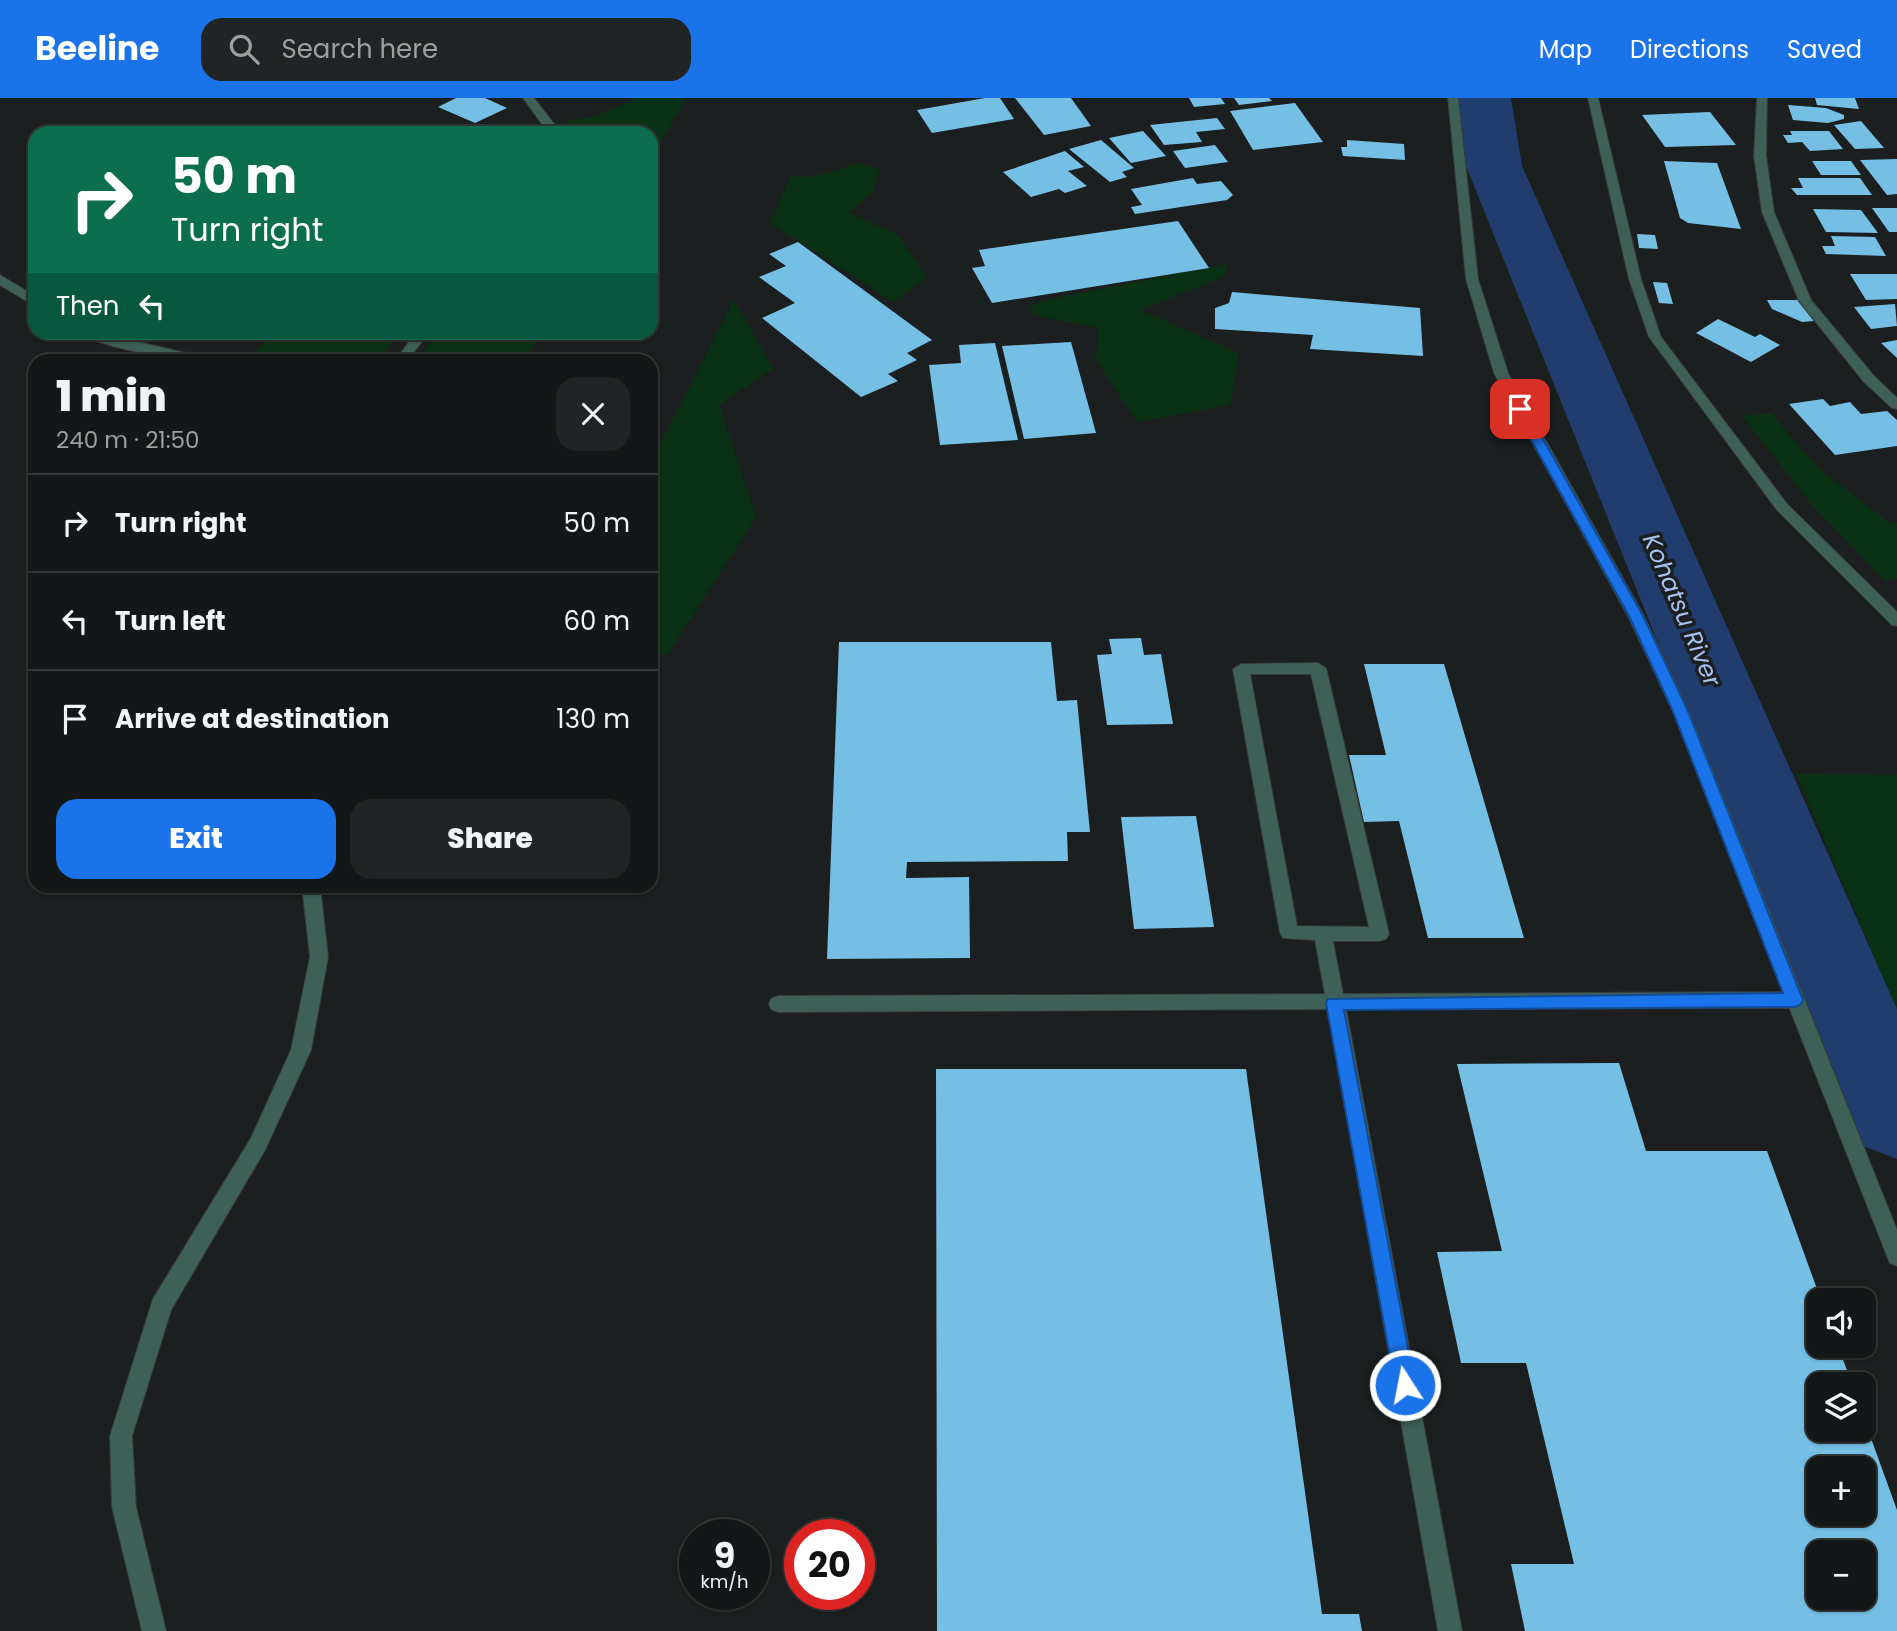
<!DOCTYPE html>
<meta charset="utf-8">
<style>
:root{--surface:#141717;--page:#212424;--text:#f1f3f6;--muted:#9d9fa1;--line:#333636;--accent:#1a73e8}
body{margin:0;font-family:Poppins,sans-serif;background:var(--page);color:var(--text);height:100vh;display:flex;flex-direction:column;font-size:26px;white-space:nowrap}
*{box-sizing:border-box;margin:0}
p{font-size:23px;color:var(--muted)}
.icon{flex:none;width:38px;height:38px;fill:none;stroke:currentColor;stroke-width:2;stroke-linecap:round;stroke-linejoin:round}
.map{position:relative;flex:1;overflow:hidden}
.details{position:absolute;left:28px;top:256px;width:630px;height:539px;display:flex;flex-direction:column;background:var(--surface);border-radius:21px;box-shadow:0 2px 5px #0004,0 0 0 2px var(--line)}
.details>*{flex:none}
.banner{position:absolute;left:28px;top:28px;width:630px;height:214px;border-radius:21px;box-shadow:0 2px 5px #0004,0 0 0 2px var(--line);background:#0b6e4f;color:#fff;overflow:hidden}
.buttons{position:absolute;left:1806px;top:1190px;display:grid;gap:14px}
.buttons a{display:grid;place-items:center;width:70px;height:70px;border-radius:14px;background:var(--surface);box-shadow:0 2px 5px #0004,0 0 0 2px var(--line);font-size:35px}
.speed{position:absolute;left:679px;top:1421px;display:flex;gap:14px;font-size:35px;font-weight:700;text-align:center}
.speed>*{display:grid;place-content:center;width:91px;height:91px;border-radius:50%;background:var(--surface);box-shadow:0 2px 5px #0004,0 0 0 2px var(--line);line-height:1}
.speed small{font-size:18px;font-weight:400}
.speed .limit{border:10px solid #d22;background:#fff;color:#111}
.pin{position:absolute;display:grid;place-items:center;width:60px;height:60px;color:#fff;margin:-30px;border-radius:14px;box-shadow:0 4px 10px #0006}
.me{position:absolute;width:77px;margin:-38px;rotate:349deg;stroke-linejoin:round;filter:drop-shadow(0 0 5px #0008)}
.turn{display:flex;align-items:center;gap:24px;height:147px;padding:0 28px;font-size:32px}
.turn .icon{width:91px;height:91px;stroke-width:2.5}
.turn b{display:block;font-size:49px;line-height:60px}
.then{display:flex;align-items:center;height:66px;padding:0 28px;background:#0003;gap:14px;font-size:26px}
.round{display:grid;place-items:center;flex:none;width:74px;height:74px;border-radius:21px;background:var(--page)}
.head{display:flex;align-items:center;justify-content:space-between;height:119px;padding:0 28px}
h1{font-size:42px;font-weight:800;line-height:52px}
.primary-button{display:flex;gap:14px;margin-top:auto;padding:14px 28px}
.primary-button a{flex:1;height:80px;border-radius:21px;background:var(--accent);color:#fff;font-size:28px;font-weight:800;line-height:80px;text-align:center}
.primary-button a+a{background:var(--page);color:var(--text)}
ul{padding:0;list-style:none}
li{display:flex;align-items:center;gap:21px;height:98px;padding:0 28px;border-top:2px solid var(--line)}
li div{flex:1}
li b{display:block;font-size:26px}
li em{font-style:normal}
header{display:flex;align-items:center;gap:42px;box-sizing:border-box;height:98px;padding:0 35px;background:var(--accent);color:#fff}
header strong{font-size:33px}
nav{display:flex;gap:38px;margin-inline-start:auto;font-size:24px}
.search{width:490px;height:63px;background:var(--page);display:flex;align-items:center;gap:18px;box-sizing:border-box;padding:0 24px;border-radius:21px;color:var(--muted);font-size:26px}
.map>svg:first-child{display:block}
</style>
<header>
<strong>Beeline</strong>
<div class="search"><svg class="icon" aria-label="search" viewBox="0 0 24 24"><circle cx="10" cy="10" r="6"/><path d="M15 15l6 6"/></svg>Search here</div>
<nav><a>Map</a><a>Directions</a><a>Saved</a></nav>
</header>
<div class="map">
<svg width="1897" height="1533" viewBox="0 0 1897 1533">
<rect width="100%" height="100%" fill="#1b1f1f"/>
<path fill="#0b3114" d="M637,0H687L651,59V35H561L569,23L596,18Z
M859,65L880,72L872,95L849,114L899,138L927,179L893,204L770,125L791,78L812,79Z
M1225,166V178L1140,212L1239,255L1230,307L1137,324L1096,262L1098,230L1033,217L1030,209L1045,202Z
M734,202L773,271L719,307L756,419L668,556H651V364Z
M271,234H400V235L379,262H273L254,258Z
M436,234H541V235L524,262H420Z
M1771,315L1818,370L1890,425L1897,424V481L1885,483L1812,407L1742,318Z
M1796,676L1897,677V911Z"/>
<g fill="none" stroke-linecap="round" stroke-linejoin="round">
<path fill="#203d6e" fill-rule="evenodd" d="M1457,0H1511L1522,68L1897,911V1061L1863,1048L1849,1019L1466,68Z"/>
</g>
<path fill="#75bfe5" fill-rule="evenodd" d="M456,0H485L507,10L475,25L438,9Z
M985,0H1000L1014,21L932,35L917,12Z
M1015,0H1071L1091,28L1044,37Z
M1189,0H1221L1225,6L1194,9Z
M1234,0H1269L1272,3L1239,7Z
M1815,0H1855L1859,11L1817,7Z
M1295,5L1323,44L1253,52L1230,13Z
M1788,7L1826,10L1844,17V21L1828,25L1793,22Z
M1710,14L1736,47L1665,49L1642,17Z
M1217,20L1225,31L1196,34L1202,44L1164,47L1150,27Z
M1861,23L1884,50L1855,51L1834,27Z
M1143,33L1166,58L1131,65L1109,40Z
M1790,33H1829L1843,51L1810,53L1802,44L1788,45L1783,37H1792Z
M1101,42L1134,70L1122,74L1127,79L1110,84L1069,51Z
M1347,42L1404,46L1405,62L1343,58L1341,49H1347Z
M1215,47L1228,64L1185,70L1173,53Z
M1065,53L1084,69L1068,73L1087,88L1065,95L1059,91L1031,99L1003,74Z
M1897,61V96L1887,97L1860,62Z
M1664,63L1717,65L1741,131L1688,125L1680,120Z
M1812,63H1851L1861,77H1821Z
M1193,80L1197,86L1221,83L1233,97L1227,102L1135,116L1131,109L1142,107L1131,91Z
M1798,80H1860L1872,97H1797L1791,90H1803Z
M1872,110H1897V134H1889Z
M1813,111L1861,112L1878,135L1826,134Z
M1178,123L1209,170L992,205L972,170L985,168L979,152Z
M1637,136L1655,137L1658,151L1639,150Z
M1831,138L1875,139L1886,158L1826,156L1822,148H1835Z
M798,144L932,242L907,255L917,262L888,276L898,283L861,299L762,220L795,205L759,179L786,168L769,156Z
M1850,176H1897V201L1866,202Z
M1653,184L1667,185L1673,206L1659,205Z
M1232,194L1420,210L1423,258L1310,251L1313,237L1215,231V210L1229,205Z
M1767,202H1799L1814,223L1802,224L1772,211Z
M1895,206L1897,228L1871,231L1854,209Z
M1718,221L1755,239L1760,236L1780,247L1751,264L1696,235Z
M1897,242V260L1881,245Z
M1071,244L1096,335L1024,341L1002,248Z
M995,245L1018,342L940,347L929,267L961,265L959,247Z
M1823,301L1830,308L1850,304L1861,316L1887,313L1897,322V348L1835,357L1789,306Z
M1141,540L1144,557L1161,556L1173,626L1107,627L1097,557L1112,556L1109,541Z
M839,544H1051L1057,603L1077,602L1090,734H1067L1068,763L907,764L906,780L969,779L970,860L827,861Z
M1364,566H1444L1524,840H1428L1399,723L1364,724L1349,657H1386Z
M1196,718L1214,829L1134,831L1121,719Z
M1619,965L1646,1053H1767L1821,1202H1818V1248H1838L1852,1286H1818V1332H1864V1321L1897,1412V1533H1525L1511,1466H1574L1526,1265H1461L1437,1154L1502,1153L1457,966ZM1818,1370H1864V1416H1818ZM1818,1454H1864V1500H1818Z
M936,971H1246L1322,1516H1359L1362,1533H937Z"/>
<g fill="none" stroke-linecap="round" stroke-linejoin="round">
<defs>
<path id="service" d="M0,177L35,198V208L0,187Z
M79,234H96L203,259L205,262C181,264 96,249 79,234Z
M1318,565L1326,570L1389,836L1386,841L1380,843H1333L1343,896L1794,894L1801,897L1803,902L1801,907L1794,910L1346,911L1462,1533H1438L1328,911L778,914L771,911L769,906L771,901L778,898L1325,896L1315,842L1283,840L1280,835L1233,571L1241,566ZM1250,576H1311L1369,829L1297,828Z"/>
<path id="minor" d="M523,0H534L554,26L551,35H539L542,26Z
M1588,0H1598L1641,181L1661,239L1787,406L1897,514V528L1892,527L1777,412L1649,239L1629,181Z
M1757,0H1767L1766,58L1774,114L1811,202L1874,278L1897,300V311L1892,310L1864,284L1799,203L1762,114L1754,58Z
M416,234H429L408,262H396Z
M302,788H320L328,859L311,952L265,1052L171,1212L132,1338L136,1409L166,1533H142L112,1409L110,1338L153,1201L251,1040L291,952L310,859Z"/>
<path id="tertiary" d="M1448,0H1458L1478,181L1508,275L1644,518L1688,611L1897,1132V1168L1890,1165L1887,1158L1672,611L1628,518L1494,275L1466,181Z"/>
</defs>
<use href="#service" stroke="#373a3a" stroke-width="2"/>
<use href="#minor" stroke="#373a3a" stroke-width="2"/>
<use href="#tertiary" stroke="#373a3a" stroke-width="2"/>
<use href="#service" fill="#3e6057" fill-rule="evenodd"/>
<use href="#minor" fill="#3e6057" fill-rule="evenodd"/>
<use href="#tertiary" fill="#3e6057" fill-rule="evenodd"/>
</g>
<path fill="#1a73e8" stroke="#114b97" stroke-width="2" d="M1520,307L1526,311L1643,518L1687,611L1803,902L1800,907L1794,909L1344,912L1415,1287L1412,1294L1405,1297L1398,1294L1395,1287L1326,905L1328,901L1783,895L1672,611L1629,518L1514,311Z"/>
<g text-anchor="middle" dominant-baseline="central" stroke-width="7" stroke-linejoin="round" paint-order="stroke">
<g font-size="24" font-style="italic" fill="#a5c2f0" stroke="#1b1f1f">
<text transform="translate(1682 512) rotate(67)">Kohatsu River</text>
</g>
</g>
</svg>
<div class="buttons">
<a><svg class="icon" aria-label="sound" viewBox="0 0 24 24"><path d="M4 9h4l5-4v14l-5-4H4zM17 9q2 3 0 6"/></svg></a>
<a><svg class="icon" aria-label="layers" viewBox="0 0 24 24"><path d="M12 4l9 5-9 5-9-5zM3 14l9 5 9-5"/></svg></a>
<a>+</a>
<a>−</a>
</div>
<div class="speed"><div>9<small>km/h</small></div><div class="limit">20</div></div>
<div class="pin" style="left:1520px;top:311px;background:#d93025"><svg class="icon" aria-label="arrive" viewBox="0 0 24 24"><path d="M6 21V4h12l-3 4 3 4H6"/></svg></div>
<svg class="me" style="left:1405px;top:1287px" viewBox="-20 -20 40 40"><circle r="17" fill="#1a73e8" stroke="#fff" stroke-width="3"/><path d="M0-11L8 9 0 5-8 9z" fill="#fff"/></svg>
<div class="banner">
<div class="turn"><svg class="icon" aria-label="right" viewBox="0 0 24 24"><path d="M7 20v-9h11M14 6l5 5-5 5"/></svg><div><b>50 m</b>Turn right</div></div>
<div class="then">Then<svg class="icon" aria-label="left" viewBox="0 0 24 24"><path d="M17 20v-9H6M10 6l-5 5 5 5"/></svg></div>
</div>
<section class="details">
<div class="head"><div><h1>1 min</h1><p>240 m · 21:50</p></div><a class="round"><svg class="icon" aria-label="close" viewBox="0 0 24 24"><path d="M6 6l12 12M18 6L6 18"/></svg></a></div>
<ul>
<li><svg class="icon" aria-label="right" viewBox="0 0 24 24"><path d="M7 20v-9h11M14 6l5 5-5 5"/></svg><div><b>Turn right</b></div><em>50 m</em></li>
<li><svg class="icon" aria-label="left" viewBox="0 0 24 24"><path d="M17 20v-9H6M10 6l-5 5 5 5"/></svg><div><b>Turn left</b></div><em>60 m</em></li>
<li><svg class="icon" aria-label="arrive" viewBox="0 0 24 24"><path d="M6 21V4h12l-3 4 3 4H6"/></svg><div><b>Arrive at destination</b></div><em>130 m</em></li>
</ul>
<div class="primary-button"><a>Exit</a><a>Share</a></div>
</section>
</div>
